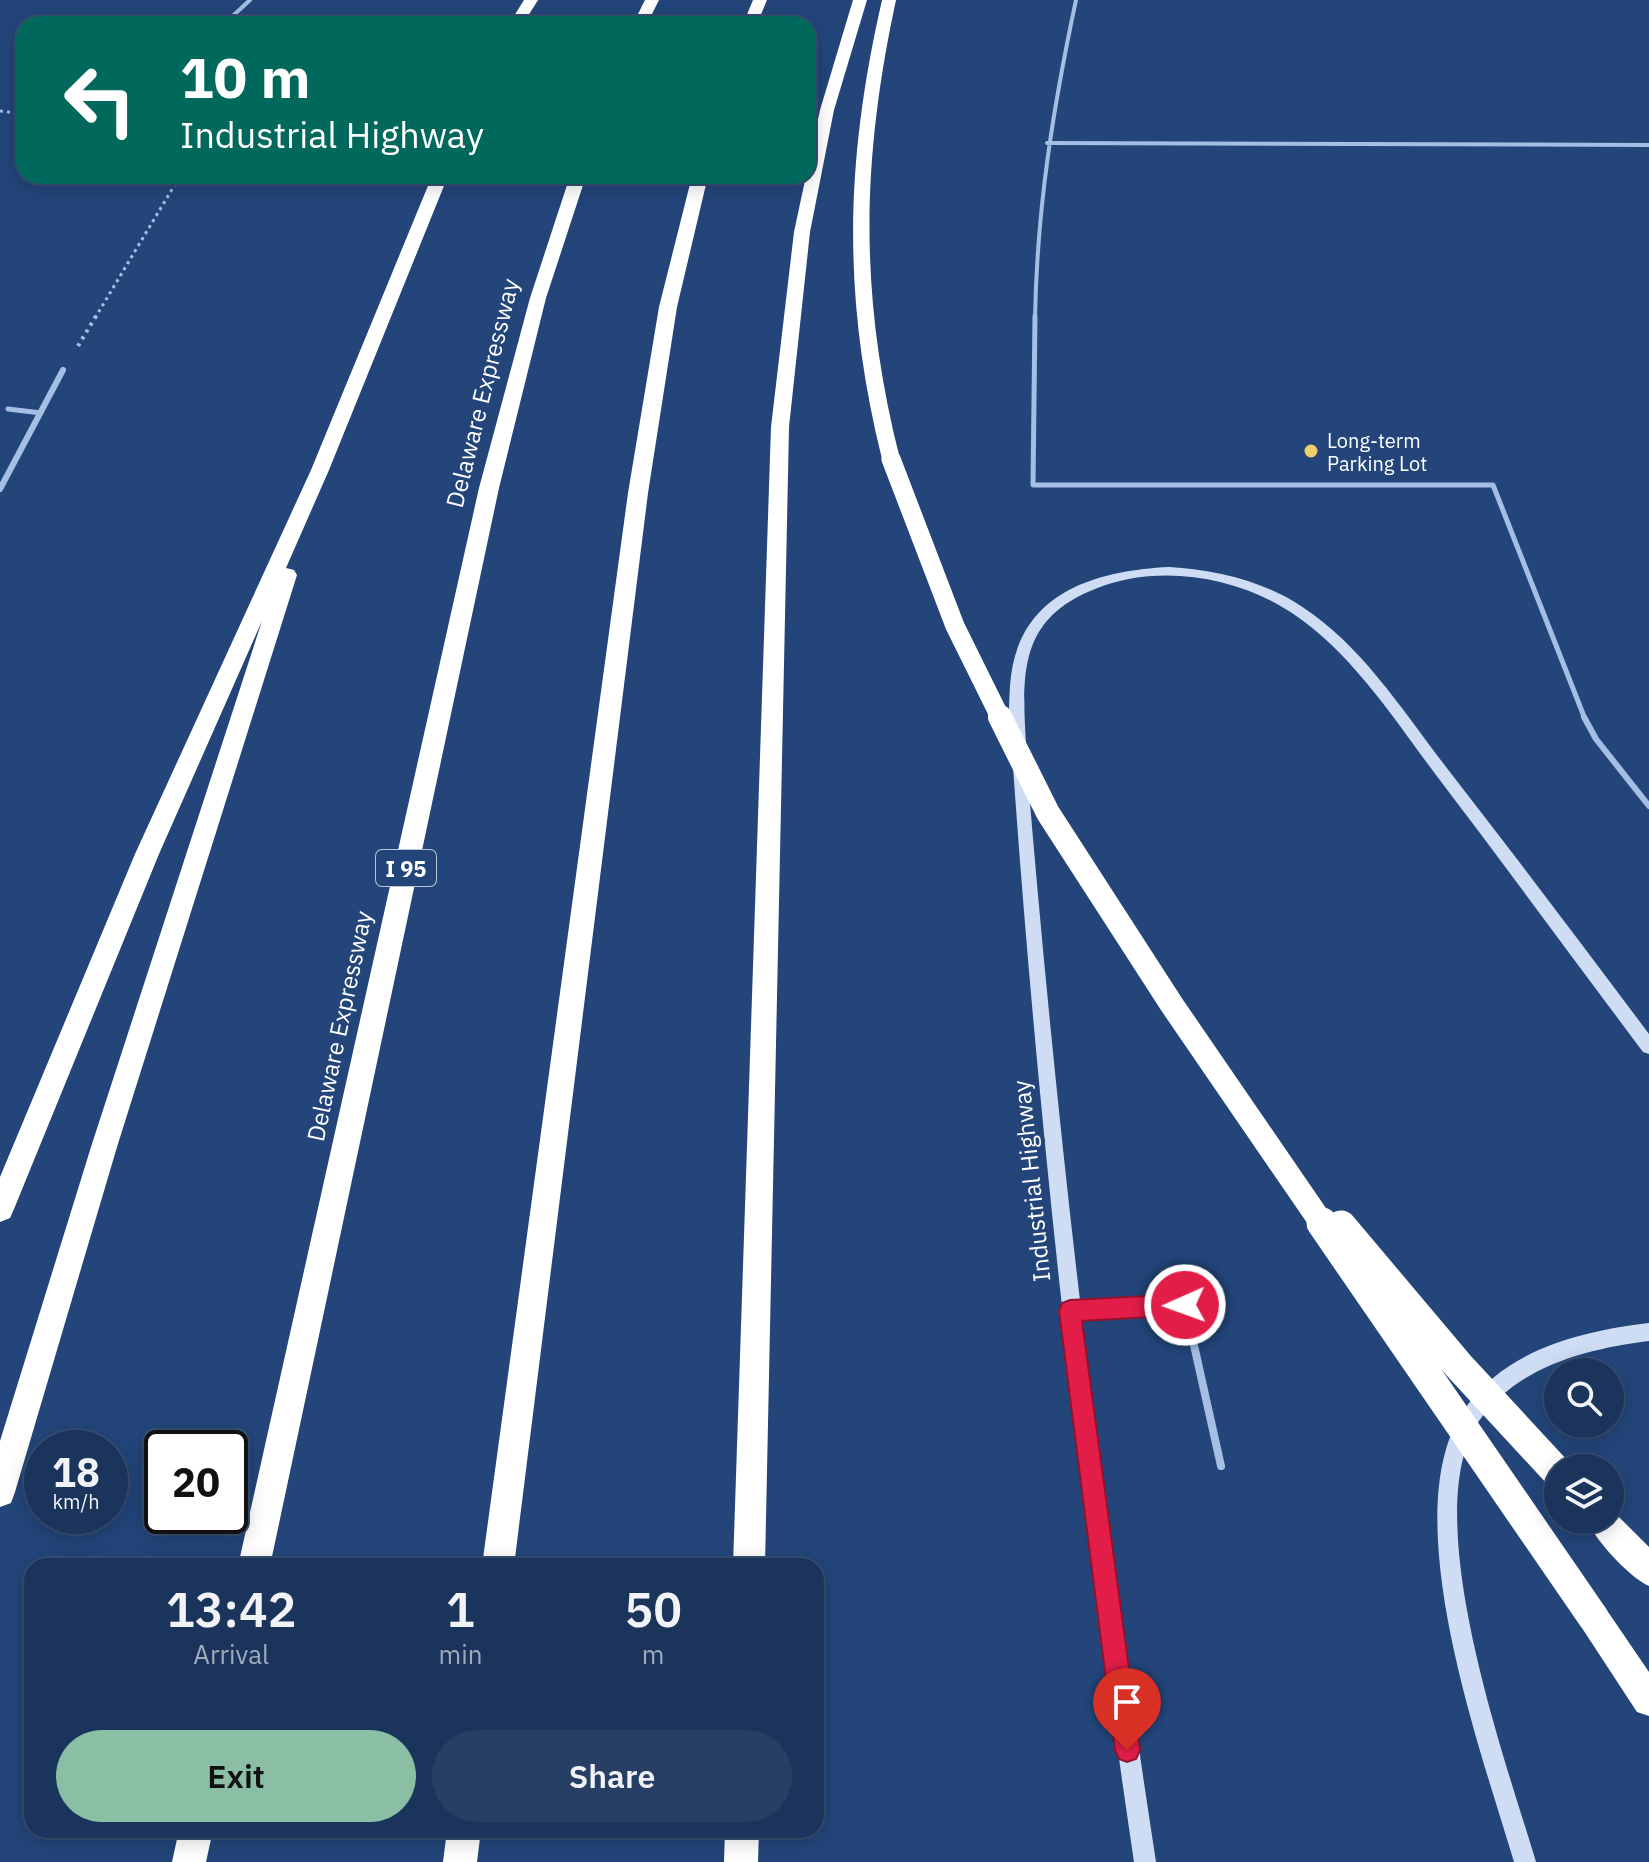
<!DOCTYPE html>
<style>
:root{--surface:#1a345c;--page:#273f65;--text:#f1f3f6;--muted:#9faabb;--line:#384f72;--accent:#8abfa5}
body{margin:0;font-family:"IBM Plex Sans",sans-serif;background:var(--page);color:var(--text);height:100vh;display:flex;flex-direction:column;font-size:30px;white-space:nowrap}
*{box-sizing:border-box;margin:0}
p{font-size:26px;color:var(--muted)}
.icon{flex:none;width:44px;height:44px;fill:none;stroke:currentColor;stroke-width:2;stroke-linecap:round;stroke-linejoin:round}
.map{position:relative;flex:1;overflow:hidden}
.details{position:absolute;left:24px;top:1558px;width:800px;height:280px;display:flex;flex-direction:column;background:var(--surface);border-radius:24px;box-shadow:0 4px 20px #0003,0 0 0 2px var(--line)}
.details>*{flex:none}
.guide{position:absolute;left:16px;top:16px;width:800px;height:168px;border-radius:24px;box-shadow:0 4px 20px #0003,0 0 0 2px var(--line);background:#00695c;color:#fff;overflow:hidden}
.buttons{position:absolute;left:1544px;top:1358px;display:grid;gap:16px}
.buttons a{display:grid;place-items:center;width:80px;height:80px;border-radius:50%;background:var(--surface);box-shadow:0 4px 20px #0003,0 0 0 2px var(--line);font-size:40px}
.speed{position:absolute;left:24px;top:1430px;display:flex;gap:16px;font-size:40px;font-weight:700;text-align:center}
.speed>*{display:grid;place-content:center;width:104px;height:104px;border-radius:50%;background:var(--surface);box-shadow:0 4px 20px #0003,0 0 0 2px var(--line);line-height:1}
.speed small{font-size:20px;font-weight:400}
.speed .limit{border:4px solid #111;border-radius:12px;background:#fff;color:#111}
.pin{position:absolute;display:grid;place-items:center;width:68px;height:68px;color:#fff;margin:-82px -34px;border-radius:50% 50% 50% 0;rotate:-45deg;box-shadow:0 0 8px #0007}
.pin .icon{rotate:45deg}
.me{position:absolute;width:88px;margin:-44px;rotate:268deg;stroke-linejoin:round;filter:drop-shadow(0 0 6px #0008)}
.turn{display:flex;align-items:center;gap:28px;height:168px;padding:0 32px;font-size:36px}
.turn .icon{width:104px;height:104px;stroke-width:2.5}
.turn b{display:block;font-size:56px;line-height:68px}
.eta{display:flex;justify-content:space-evenly;align-items:center;height:136px;text-align:center}
.eta b{font-size:48px;font-weight:600;line-height:56px}
.button{display:flex;gap:16px;margin-top:auto;padding:16px 32px}
.button a{flex:1;height:92px;border-radius:48px;background:var(--accent);color:#111;font-size:32px;font-weight:600;line-height:92px;text-align:center}
.button a+a{background:var(--page);color:var(--text)}
.map>svg:first-child{display:block}
</style>
<div class="map">
<svg width="1649" height="1862" viewBox="0 0 1649 1862">
<rect width="100%" height="100%" fill="#23457a"/>
<g fill="none" stroke-linecap="round" stroke-linejoin="round">
<path stroke="#a5bfe4" stroke-width="3" stroke-dasharray="3 4" stroke-linecap="butt" d="M0,111L24,114
M95,318L180,176"/>
<path stroke="#a5bfe4" stroke-width="4" stroke-dasharray="3 5" stroke-linecap="butt" d="M78,346L96,316"/>
<path stroke="#a5bfe4" stroke-width="4" d="M224,24L250,0
M1047,143L1649,145
M1035,318C1037,208 1053,108 1076,0"/>
<path stroke="#a5bfe4" stroke-width="5" d="M1035,316L1033,485H1493L1585,719
M8,409L41,413"/>
<path stroke="#a5bfe4" stroke-width="6" d="M1584,717L1596,739L1649,806"/>
<path stroke="#a5bfe4" stroke-width="8" d="M1073,1311L1185,1305L1221,1466"/>
<path stroke="#a5bfe4" stroke-width="6" d="M0,489L63,370"/>
<path fill="#cfddf4" fill-rule="evenodd" d="M1169,567C1215,570 1261,580 1301,606C1360,644 1401,708 1443,763C1513,853 1581,943 1649,1034V1054L1643,1052C1574,960 1506,867 1436,775C1394,719 1352,653 1292,613C1237,576 1157,563 1095,589C1019,619 1022,673 1026,744L1024,748H1014C1007,731 1009,705 1010,686C1016,596 1089,571 1169,567Z
M1020,761L1027,767C1057,1134 1100,1498 1156,1862H1134C1080,1498 1039,1134 1013,767Z
M1649,1323V1341C1586,1349 1518,1366 1479,1421C1416,1514 1506,1761 1536,1862H1514C1481,1750 1392,1509 1466,1407C1507,1349 1582,1331 1649,1323Z"/>
<path fill="#fff" fill-rule="evenodd" d="M524,0H538L523,24H509Z
M645,0H659L647,24H633Z
M753,0H767L757,24H743Z
M853,0H867L834,110L810,232L789,427L765,1566H733L771,427L794,232L820,110Z
M882,0H896C861,163 859,297 900,459L891,465L882,459C842,297 845,162 882,0Z
M432,176H448L329,470L286,568L294,570L297,575L117,1147L15,1492L11,1503L0,1507V1441L91,1147L262,621L159,854L14,1209L10,1218L0,1222V1177L135,854L311,470Z
M570,176H586L546,298L499,488L270,1566H238L479,488L530,298Z
M692,176H708L677,307L648,493L514,1566H482L628,493L659,307Z
M1610,1508L1649,1547V1586C1629,1577 1595,1540 1587,1520H1610Z
M1593,1601L1604,1606L1649,1672V1716L1637,1712L1582,1628L1577,1617L1582,1606Z
M179,1830H213L206,1862H172Z
M447,1830H481L477,1862H443Z
M725,1830H759L758,1862H724Z"/>
<path stroke="#fff" stroke-width="19" d="M891,459L955,626L1001,719"/>
<path stroke="#fff" stroke-width="24" d="M1000,717L1048,813L1172,1005L1323,1225"/>
<path stroke="#fff" stroke-width="31" d="M1322,1223L1593,1617
M1341,1226L1459,1366L1558,1473"/>
</g>
<path fill="#e11d48" stroke="#92132f" stroke-width="2" d="M1185,1294L1192,1297L1195,1305L1192,1312L1185,1315L1082,1321L1140,1750L1136,1759L1127,1762L1119,1759L1115,1750L1059,1311L1062,1303L1070,1300Z"/>
<circle fill="#efcf69" stroke="#23457a" stroke-width="3" cx="1311" cy="451" r="8"/>
<g text-anchor="middle" dominant-baseline="central" stroke-width="8" stroke-linejoin="round" paint-order="stroke">
<g font-size="20" fill="#fff" stroke="#23457a" text-anchor="start">
<text x="1327" y="440">Long-term<tspan x="1327" dy="23">Parking Lot</tspan></text>
</g>
<rect fill="#23457a" stroke="#bdc7d7" stroke-width="2" x="376" y="850" width="60" height="36" rx="6"/>
<g font-size="22" font-weight="bold" fill="#fff">
<text x="406" y="868">I 95</text>
</g>
<g font-size="24" fill="#fff" stroke="#23457a">
<text transform="translate(482 393) rotate(-76)">Delaware Expressway</text>
<text transform="translate(339 1026) rotate(-78)">Delaware Expressway</text>
<text transform="translate(1031 1181) rotate(-96)">Industrial Highway</text>
</g>
</g>
</svg>
<div class="buttons">
<a><svg class="icon" aria-label="search" viewBox="0 0 24 24"><circle cx="10" cy="10" r="6"/><path d="M15 15l6 6"/></svg></a>
<a><svg class="icon" aria-label="layers" viewBox="0 0 24 24"><path d="M12 4l9 5-9 5-9-5zM3 14l9 5 9-5"/></svg></a>
</div>
<div class="speed"><div>18<small>km/h</small></div><div class="limit">20</div></div>
<div class="pin" style="left:1127px;top:1750px;background:#d93025"><svg class="icon" aria-label="arrive" viewBox="0 0 24 24"><path d="M6 21V4h12l-3 4 3 4H6"/></svg></div>
<svg class="me" style="left:1185px;top:1305px" viewBox="-20 -20 40 40"><circle r="17" fill="#e11d48" stroke="#fff" stroke-width="3"/><path d="M0-11L8 9 0 5-8 9z" fill="#fff"/></svg>
<div class="guide">
<div class="turn"><svg class="icon" aria-label="left" viewBox="0 0 24 24"><path d="M17 20v-9H6M10 6l-5 5 5 5"/></svg><div><b>10 m</b>Industrial Highway</div></div>
</div>
<section class="details">
<div class="eta">
<div><b>13:42</b><p>Arrival</p></div>
<div><b>1</b><p>min</p></div>
<div><b>50</b><p>m</p></div>
</div>
<div class="button"><a>Exit</a><a>Share</a></div>
</section>
</div>
